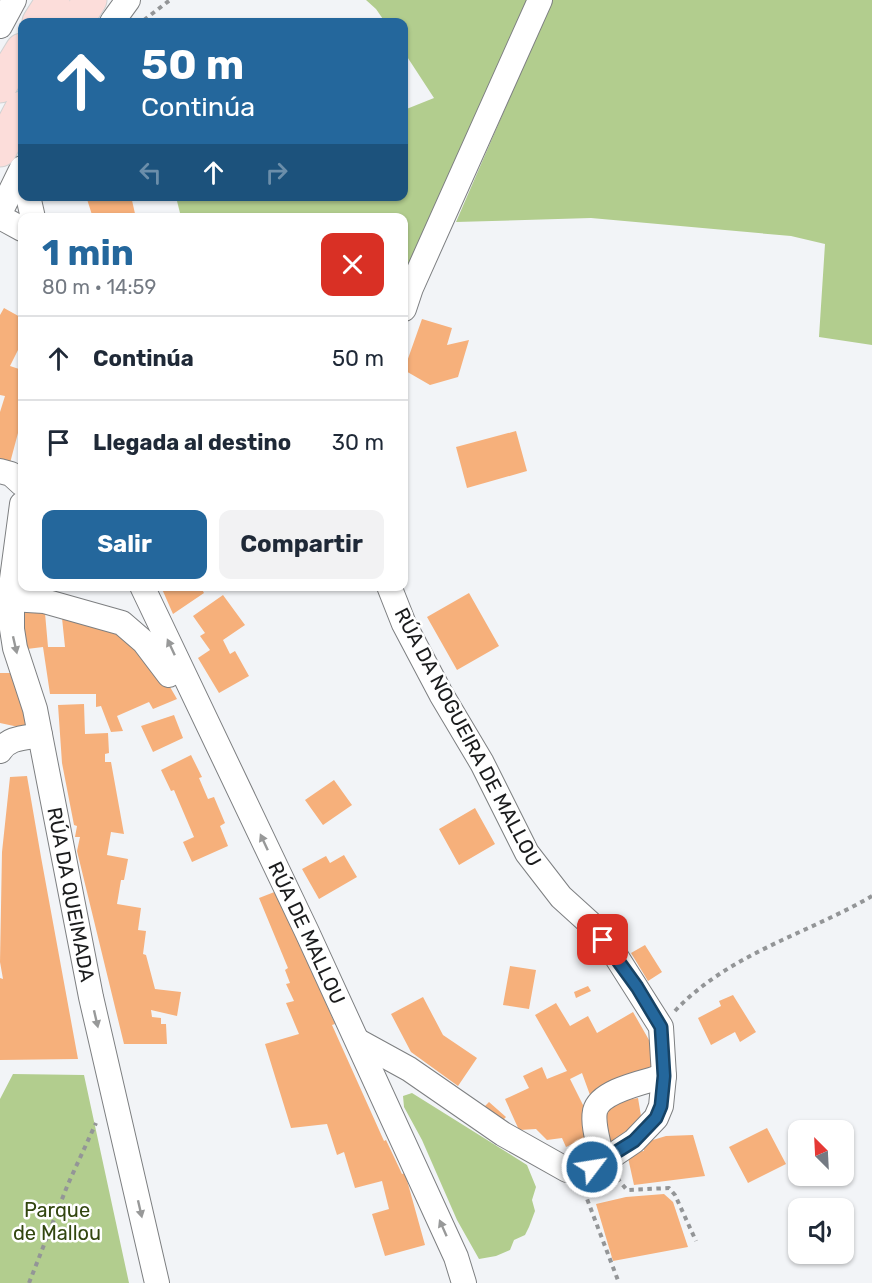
<!DOCTYPE html>
<html lang="es">
<meta charset="utf-8">
<style>
:root{--surface:#fff;--page:#f2f2f3;--text:#1f2937;--muted:#747a83;--line:#e0e1e3;--accent:#24679c}
body{margin:0;font-family:Rubik,sans-serif;background:var(--page);color:var(--text);height:100vh;display:flex;flex-direction:column;font-size:22px;white-space:nowrap}
*{box-sizing:border-box;margin:0}
p{font-size:20px;color:var(--muted)}
.icon{flex:none;width:33px;height:33px;fill:none;stroke:currentColor;stroke-width:2;stroke-linecap:round;stroke-linejoin:round}
.map{position:relative;flex:1;overflow:hidden}
.drawer{position:absolute;left:18px;top:213px;width:390px;height:378px;display:flex;flex-direction:column;background:var(--surface);border-radius:12px;box-shadow:0 2px 4px #0004}
.drawer>*{flex:none}
.guide{position:absolute;left:18px;top:18px;width:390px;height:183px;border-radius:12px;box-shadow:0 2px 4px #0004;background:#24679c;color:#fff;overflow:hidden}
.needle{width:39px;rotate:336deg}
.buttons{position:absolute;left:788px;top:1120px;display:grid;gap:12px}
.buttons a{display:grid;place-items:center;width:66px;height:66px;border-radius:12px;background:var(--surface);box-shadow:0 2px 4px #0004;font-size:30px}
.pin{position:absolute;display:grid;place-items:center;width:51px;height:51px;color:#fff;margin:-26px;border-radius:12px;box-shadow:0 3px 9px #0006}
.me{position:absolute;width:66px;margin:-33px;rotate:59deg;stroke-linejoin:round;filter:drop-shadow(0 0 4px #0008)}
.turn{display:flex;align-items:center;gap:21px;height:126px;padding:0 24px;font-size:27px}
.turn .icon{width:78px;height:78px;stroke-width:2.5}
.turn b{display:block;font-size:42px;line-height:51px}
.lanes{display:flex;align-items:center;height:57px;padding:0 24px;background:#0003;justify-content:center;gap:30px;direction:ltr}
.lanes .off{opacity:.35}
.round{display:grid;place-items:center;flex:none;width:63px;height:63px;border-radius:12px;background:var(--page)}
.overview{display:flex;align-items:center;justify-content:space-between;height:102px;padding:0 24px}
h1{font-size:36px;font-weight:700;line-height:45px;color:var(--accent)}
.button{display:flex;gap:12px;margin-top:auto;padding:12px 24px}
.button a{flex:1;height:69px;border-radius:12px;background:var(--accent);color:#fff;font-size:24px;font-weight:700;line-height:69px;text-align:center}
.button a+a{background:var(--page);color:var(--text)}
ul{padding:0;list-style:none}
li{display:flex;align-items:center;gap:18px;height:84px;padding:0 24px;border-top:2px solid var(--line)}
li div{flex:1}
li b{display:block;font-size:22px}
li em{font-style:normal}
.map>svg:first-child{display:block}
</style>
<div class="map">
<svg width="872" height="1283" viewBox="0 0 872 1283">
<rect width="100%" height="100%" fill="#f2f4f7"/>
<path fill="#b2cd8e" d="M366,0H527L404,286V218L181,217L176,197L404,196V110L434,98L404,52V22H385L376,9Z
M552,0H872V345L819,337L825,244L791,236L591,218L456,222Z
M13,1074L84,1075L129,1283H0V1099Z
M412,1093L527,1165L536,1187L532,1200L535,1211L529,1227L525,1235L514,1240L510,1250L496,1256L479,1259L457,1220L422,1140L404,1107L403,1096Z"/>
<path fill="#f6b07b" d="M86,196H131L136,218H93Z
M4,308L22,318V342L10,366L22,370V418L10,463L0,460V412L5,396L0,395V315Z
M422,319L452,328L447,345L469,340L458,377L430,385L404,370Z
M516,431L527,471L467,488L456,447Z
M21,586H53L52,590L21,591Z
M165,586H200L204,593L173,614L162,589Z
M469,593L499,646L457,670L427,617Z
M223,595L245,625L223,640L230,654L235,651L249,676L219,693L198,658L210,650L200,636L205,633L193,616Z
M22,612L45,613L48,647H65L62,618L123,633L166,680L177,699L153,709L149,702L117,716L123,731L111,732L101,706L96,707V694H50L43,647L27,649Z
M0,673H12L28,729L0,723Z
M84,704L85,734L108,733L109,753L105,754V762H111L124,834L111,832L107,855L128,859L124,880H121L117,904L141,908L138,930L146,931L143,954L146,955L155,989L181,992L177,1016L151,1010L152,1017L161,1018V1024H166L167,1044H124L77,851L80,837H75L77,826L74,825L62,763L58,705Z
M174,715L183,738L153,752L141,726Z
M191,755L202,777L199,778L208,799L214,797L225,823L220,826L228,846L192,862L183,842L194,837L174,790L171,791L161,770Z
M27,776L41,857L78,1059L0,1060V978L3,979L0,962L2,852L10,777Z
M334,780L352,805L323,825L305,800Z
M475,808L495,844L459,865L439,829Z
M344,855L357,877L319,899L302,869L326,856L330,863Z
M277,891L335,1024L332,1025L384,1141L386,1140L402,1174L405,1173L425,1245L385,1256L372,1214L389,1209L382,1181L355,1188L344,1152L337,1155L327,1124L291,1128L265,1044L299,1034L286,1003L294,1001L286,984L290,983L285,970L288,968L259,898Z
M645,945L662,972L648,981L631,953Z
M510,966L536,970L529,1009L503,1005Z
M588,986L591,991L576,998L574,992Z
M733,995L756,1032L740,1042L735,1032L711,1045L698,1018L721,1006L719,1001Z
M423,997L443,1035L477,1058L458,1086L411,1052L391,1014Z
M556,1003L570,1026L588,1016L597,1033L633,1012L661,1061L659,1066L590,1095L582,1073L570,1079L587,1113L592,1135L566,1147L562,1138L547,1140L536,1129L519,1130L505,1099L529,1088L523,1076L542,1067L547,1079L567,1071L535,1015Z
M638,1098L643,1128L624,1132L622,1139L608,1144L606,1114L615,1102Z
M489,1102L506,1117L500,1123L483,1108Z
M767,1128L786,1164L748,1183L729,1147Z
M693,1135L705,1176L634,1185L627,1153L644,1151L643,1143L666,1136Z
M664,1194L673,1202L688,1247L613,1261L596,1204L626,1197Z"/>
<g fill="none" stroke-linecap="round" stroke-linejoin="round">
<defs>
<g id="minor">
<path d="M112,22L128,0"/>
<path d="M0,26L14,0"/>
<path d="M28,196L33,218"/>
<path d="M0,213L22,168"/>
<path d="M0,217L22,229"/>
<path d="M404,309L411,288L540,0"/>
<path d="M0,471L11,474L22,484"/>
<path id="s1" d="M22,504L12,579V629L15,648L35,709L91,997L157,1283"/>
<path id="s2" d="M142,586L307,932L456,1257L464,1283"/>
<path d="M11,599L44,601L122,623L144,642L169,675"/>
<path d="M0,751C9,737 25,738 40,735"/>
<path d="M358,1041L409,1069L503,1134L567,1170H578L592,1167L603,1162L634,1141L656,1118L661,1106L664,1076L661,1027L614,953L593,926L561,897L527,853L482,763L441,694L404,624L389,586"/>
<path d="M603,1162C600,1147 592,1126 595,1111C600,1090 646,1082 664,1076"/>
</g>
<path id="primary" d="M39,22L53,0
M76,22L90,0
M0,86L22,50
M0,150L22,108"/>
</defs>
<use href="#minor" stroke="#7d7f81" stroke-width="26"/>
<use href="#primary" stroke="#d1d2d2" stroke-width="35"/>
<path stroke="#939597" stroke-width="4" stroke-dasharray="4.5 4.5" stroke-linecap="butt" d="M144,20L170,0
M675,1011C728,954 807,934 872,896
M617,1178L627,1190L669,1188L675,1195L696,1241
M584,1191L619,1283
M29,1283L68,1184L96,1123"/>
<use href="#minor" stroke="#fff" stroke-width="24"/>
<use href="#primary" stroke="#fcddda" stroke-width="33"/>
</g>
<defs><path id="oneway-solid" d="M-6-.8H1V-3.2L6.5 0L1 3.2V.8H-6Z" transform="scale(1.5)"/></defs>
<g fill="#989999">
<use href="#oneway-solid" transform="translate(15 645) rotate(77)"/>
<use href="#oneway-solid" transform="translate(171 647) rotate(-115)"/>
<use href="#oneway-solid" transform="translate(264 842) rotate(-115)"/>
<use href="#oneway-solid" transform="translate(96 1019) rotate(77)"/>
<use href="#oneway-solid" transform="translate(140 1209) rotate(77)"/>
<use href="#oneway-solid" transform="translate(443 1228) rotate(-114)"/>
</g>
<g fill="none" stroke-linecap="round" stroke-linejoin="round">
<defs>
<path id="route" d="M592,1167L634,1141L656,1118L661,1106L664,1076L661,1027L637,987L603,940"/>
</defs>
<use href="#route" stroke="#174365" stroke-width="15"/>
<use href="#route" stroke="#24679c" stroke-width="10"/>
</g>
<g text-anchor="middle" dominant-baseline="central" stroke-width="5" stroke-linejoin="round" paint-order="stroke">
<g font-size="20" fill="#1b1c1d" stroke="#fff">
<text transform="translate(468 737) rotate(62)">RÚA DA NOGUEIRA DE MALLOU</text>
<text stroke="none"><textPath href="#s1" startOffset="398">RÚA DA QUEIMADA</textPath></text>
<text stroke="none"><textPath href="#s2" startOffset="384">RÚA DE MALLOU</textPath></text>
</g>
<g font-size="20" fill="#32460f" stroke="#fff">
<text x="57" y="1210">Parque<tspan x="57" dy="23">de Mallou</tspan></text>
</g>
</g>
</svg>
<div class="buttons">
<a><svg class="needle" viewBox="-14 -14 28 28"><path d="M0-13l5 13h-10z" fill="#e53935"/><path d="M0 13l5-13h-10z" fill="#747a83"/></svg></a>
<a><svg class="icon" aria-label="sound" viewBox="0 0 24 24"><path d="M4 9h4l5-4v14l-5-4H4zM17 9q2 3 0 6"/></svg></a>
</div>
<div class="pin" style="left:603px;top:940px;background:#d93025"><svg class="icon" aria-label="arrive" viewBox="0 0 24 24"><path d="M6 21V4h12l-3 4 3 4H6"/></svg></div>
<svg class="me" style="left:592px;top:1167px" viewBox="-20 -20 40 40"><circle r="17" fill="#24679c" stroke="#fff" stroke-width="3"/><path d="M0-11L8 9 0 5-8 9z" fill="#fff"/></svg>
<div class="guide">
<div class="turn"><svg class="icon" aria-label="ahead" viewBox="0 0 24 24"><path d="M12 20V5M6 11l6-6 6 6"/></svg><div><b>50 m</b>Continúa</div></div>
<div class="lanes"><svg class="icon off" aria-label="left" viewBox="0 0 24 24"><path d="M17 20v-9H6M10 6l-5 5 5 5"/></svg><svg class="icon" aria-label="ahead" viewBox="0 0 24 24"><path d="M12 20V5M6 11l6-6 6 6"/></svg><svg class="icon off" aria-label="right" viewBox="0 0 24 24"><path d="M7 20v-9h11M14 6l5 5-5 5"/></svg></div>
</div>
<section class="drawer">
<div class="overview"><div><h1>1 min</h1><p>80 m · 14:59</p></div><a class="round" style="background:#d93025;color:#fff"><svg class="icon" aria-label="close" viewBox="0 0 24 24"><path d="M6 6l12 12M18 6L6 18"/></svg></a></div>
<ul>
<li><svg class="icon" aria-label="ahead" viewBox="0 0 24 24"><path d="M12 20V5M6 11l6-6 6 6"/></svg><div><b>Continúa</b></div><em>50 m</em></li>
<li><svg class="icon" aria-label="arrive" viewBox="0 0 24 24"><path d="M6 21V4h12l-3 4 3 4H6"/></svg><div><b>Llegada al destino</b></div><em>30 m</em></li>
</ul>
<div class="button"><a>Salir</a><a>Compartir</a></div>
</section>
</div>
